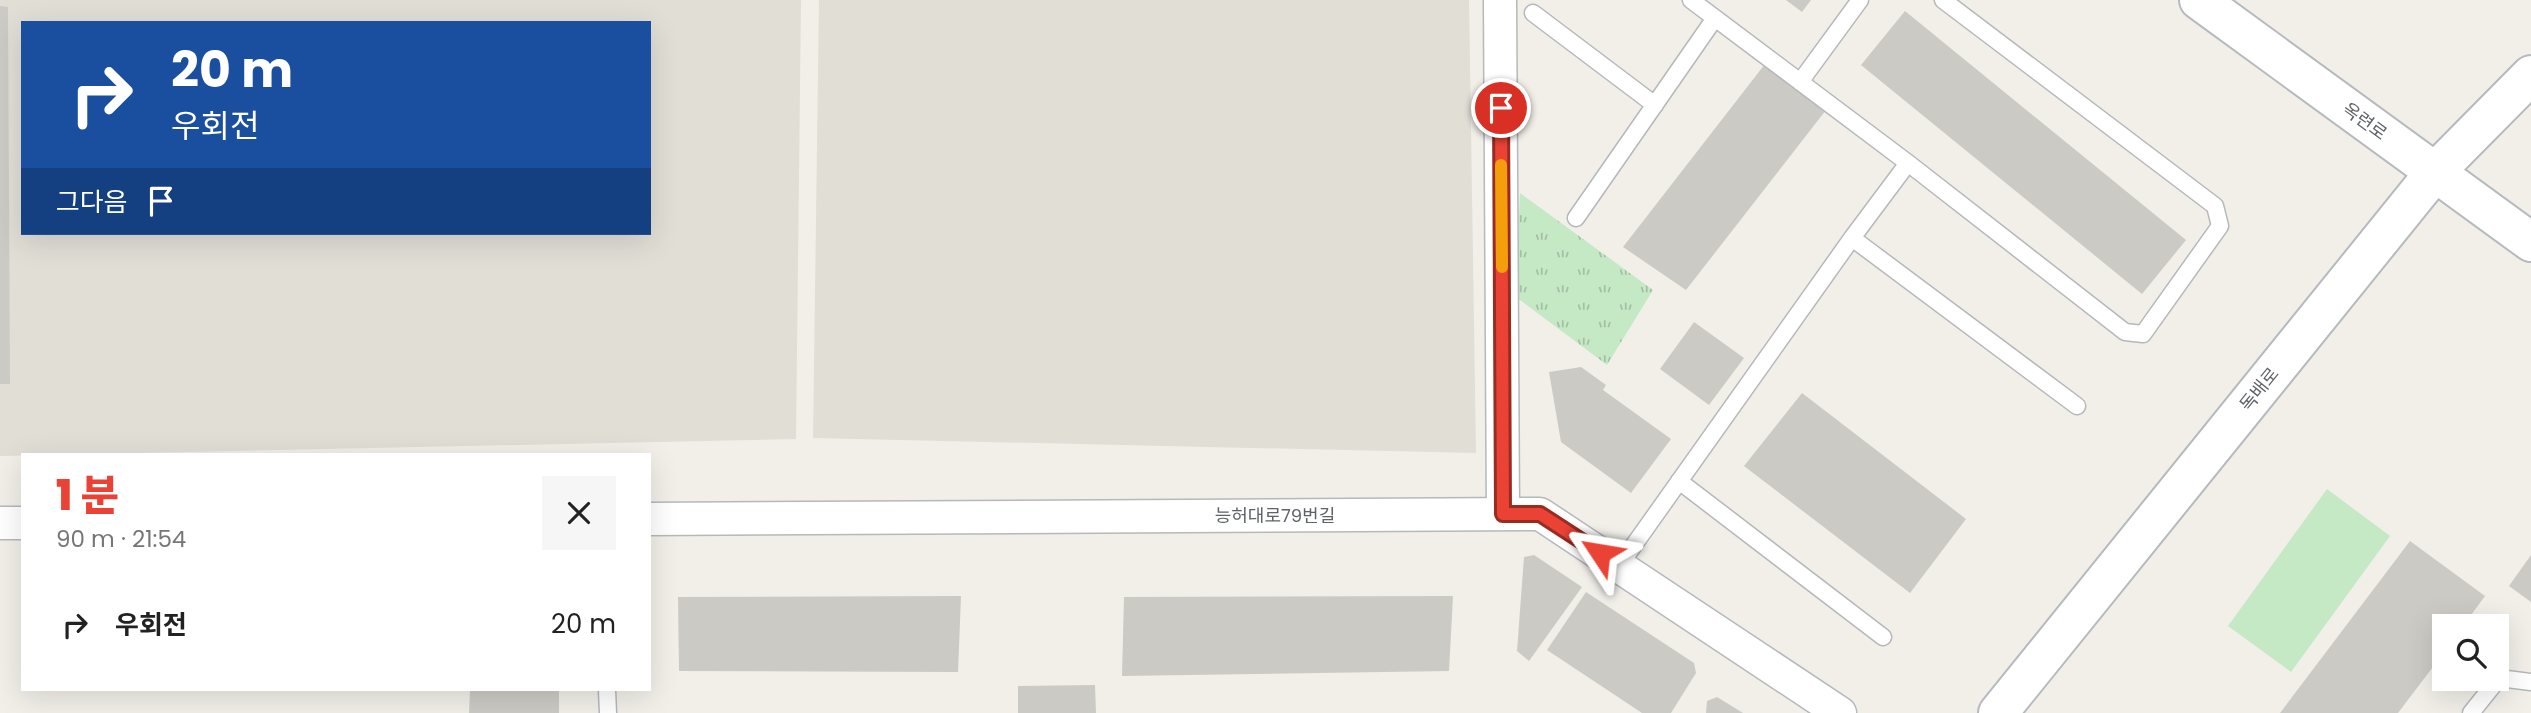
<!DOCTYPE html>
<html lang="ko">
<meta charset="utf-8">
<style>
:root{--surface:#fff;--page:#f6f6f6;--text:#222;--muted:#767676;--accent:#ea4335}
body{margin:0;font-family:Poppins,"Noto Sans KR",sans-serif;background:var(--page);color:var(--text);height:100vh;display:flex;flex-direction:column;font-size:26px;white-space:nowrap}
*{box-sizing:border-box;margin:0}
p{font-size:23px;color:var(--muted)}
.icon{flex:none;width:38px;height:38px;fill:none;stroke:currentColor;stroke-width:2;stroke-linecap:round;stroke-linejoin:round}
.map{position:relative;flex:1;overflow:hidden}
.drawer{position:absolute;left:21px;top:453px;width:630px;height:238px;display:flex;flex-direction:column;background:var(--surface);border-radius:0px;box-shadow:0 7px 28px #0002}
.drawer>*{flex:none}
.hud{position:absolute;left:21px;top:21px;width:630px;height:214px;border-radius:0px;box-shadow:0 7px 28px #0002;background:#1a4fa0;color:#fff;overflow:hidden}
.controls{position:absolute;left:2432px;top:614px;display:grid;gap:14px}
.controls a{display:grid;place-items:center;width:77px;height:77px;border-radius:0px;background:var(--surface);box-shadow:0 7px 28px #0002;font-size:35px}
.pin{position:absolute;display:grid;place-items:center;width:60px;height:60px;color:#fff;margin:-30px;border:4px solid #fff;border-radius:50%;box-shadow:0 2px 7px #0007}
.me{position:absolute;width:77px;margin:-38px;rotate:303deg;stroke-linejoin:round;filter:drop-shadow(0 0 5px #0008)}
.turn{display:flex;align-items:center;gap:24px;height:147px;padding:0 35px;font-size:32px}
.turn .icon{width:91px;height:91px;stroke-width:2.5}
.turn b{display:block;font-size:49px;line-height:60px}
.then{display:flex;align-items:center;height:66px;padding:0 35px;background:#0003;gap:14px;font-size:26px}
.round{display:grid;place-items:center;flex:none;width:74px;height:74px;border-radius:0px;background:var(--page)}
.overview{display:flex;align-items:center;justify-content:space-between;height:119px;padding:0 35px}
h1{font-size:42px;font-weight:800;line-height:52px;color:var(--accent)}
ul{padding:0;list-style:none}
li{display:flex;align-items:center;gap:21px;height:105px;padding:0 35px}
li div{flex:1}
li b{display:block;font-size:26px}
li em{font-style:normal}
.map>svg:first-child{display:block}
</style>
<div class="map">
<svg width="2531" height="713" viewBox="0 0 2531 713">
<defs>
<pattern id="grass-tufts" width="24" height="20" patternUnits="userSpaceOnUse" patternTransform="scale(1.75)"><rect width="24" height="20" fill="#c5e8c5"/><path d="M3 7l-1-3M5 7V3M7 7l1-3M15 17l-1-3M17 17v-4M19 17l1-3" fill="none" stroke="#a3c0a4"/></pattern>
</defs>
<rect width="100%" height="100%" fill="#f1efe8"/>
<path fill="#e1ded6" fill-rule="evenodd" d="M0,0H801L796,439L0,456ZM23,23H649V233H23Z
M819,0H1469L1476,453L813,438Z"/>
<path fill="url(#grass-tufts)" d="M1520,193L1653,290L1607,365L1516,297Z"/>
<path fill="#c5e8c5" d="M2327,489L2390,536L2291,672L2228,626Z"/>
<path fill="#cccac5" d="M1786,0H1811L1802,12Z
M0,6L8,7L10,384H0Z
M1905,11L2186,240L2142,294L1861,65Z
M1765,64L1826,110L1686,290L1623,247Z
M1694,322L1744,358L1709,405L1660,369Z
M1581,367L1606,385L1603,390L1671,439L1631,493L1561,442L1549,372Z
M1802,393L1966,519L1910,593L1744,466Z
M2410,541L2485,596L2463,626H2445V651L2398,713H2280Z
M1534,555L1582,587L1529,661L1517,651L1524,557Z
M2531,555V602L2509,586Z
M1586,592L1694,663L1696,673L1671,713H1642L1547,650Z
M961,596L958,672L679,671L678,597Z
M1453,596L1449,671L1122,676L1124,597Z
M1095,685L1096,713H1018V686Z
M470,690H559V713H469Z
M1717,697L1743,713H1706L1707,701Z"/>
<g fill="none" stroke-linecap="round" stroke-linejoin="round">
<defs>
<path id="lane" d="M1691,0L1908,163L2125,332L2143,334L2220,226L2215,206L1943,0
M1533,13L1655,105
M1800,82L1860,0
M1576,218L1715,18
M1852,238L2077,406
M1679,481L1883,637
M1619,566L1852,238L1908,163
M607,690L608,713
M2471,713L2499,678L2531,682"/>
<path id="street" d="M1500,0L1503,514
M649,519L1540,514L1840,713
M0,523H23"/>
<path id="secondary" d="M2199,0L2531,242
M1998,713L2435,172L2531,75"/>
</defs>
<use href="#lane" stroke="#b5b8bc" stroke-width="19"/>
<use href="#street" stroke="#b5b8bc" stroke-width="35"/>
<use href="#secondary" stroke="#b6babf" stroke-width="42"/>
<use href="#lane" stroke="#fff" stroke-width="16"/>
<use href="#street" stroke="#fff" stroke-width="32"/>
<use href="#secondary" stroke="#fff" stroke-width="38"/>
</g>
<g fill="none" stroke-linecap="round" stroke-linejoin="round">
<defs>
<path id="route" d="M1501,108L1503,514H1540L1600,553"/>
</defs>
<use href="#route" stroke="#982c22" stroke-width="18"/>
<use href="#route" stroke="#ea4335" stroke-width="12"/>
<path stroke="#f59e0b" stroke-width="12" d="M1501,165L1502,267"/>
</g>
<g text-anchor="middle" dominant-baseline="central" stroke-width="6" stroke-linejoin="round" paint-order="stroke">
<g font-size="18" fill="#5f6368" stroke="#fff">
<text transform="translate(2365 121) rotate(36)">옥련로</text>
<text transform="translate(2259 389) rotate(-51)">독배로</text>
<text x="1275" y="515">능허대로79번길</text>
</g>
</g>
</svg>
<div class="controls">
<a><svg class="icon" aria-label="search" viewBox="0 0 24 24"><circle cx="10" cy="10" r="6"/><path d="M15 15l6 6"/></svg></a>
</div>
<div class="pin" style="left:1501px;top:108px;background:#d93025"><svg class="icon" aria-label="arrive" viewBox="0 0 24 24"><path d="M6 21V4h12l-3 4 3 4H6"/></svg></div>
<svg class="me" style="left:1600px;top:553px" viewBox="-20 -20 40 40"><path d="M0-17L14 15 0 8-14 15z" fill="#ea4335" stroke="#fff" stroke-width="4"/></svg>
<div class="hud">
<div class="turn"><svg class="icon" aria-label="right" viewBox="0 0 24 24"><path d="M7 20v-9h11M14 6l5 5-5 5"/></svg><div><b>20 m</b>우회전</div></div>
<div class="then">그다음<svg class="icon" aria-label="arrive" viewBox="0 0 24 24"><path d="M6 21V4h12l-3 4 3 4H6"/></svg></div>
</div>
<section class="drawer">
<div class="overview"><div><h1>1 분</h1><p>90 m · 21:54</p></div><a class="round"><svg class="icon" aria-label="close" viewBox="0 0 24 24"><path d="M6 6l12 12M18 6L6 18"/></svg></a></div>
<ul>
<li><svg class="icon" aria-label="right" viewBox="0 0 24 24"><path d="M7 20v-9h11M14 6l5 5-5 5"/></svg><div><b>우회전</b></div><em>20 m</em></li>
</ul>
</section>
</div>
